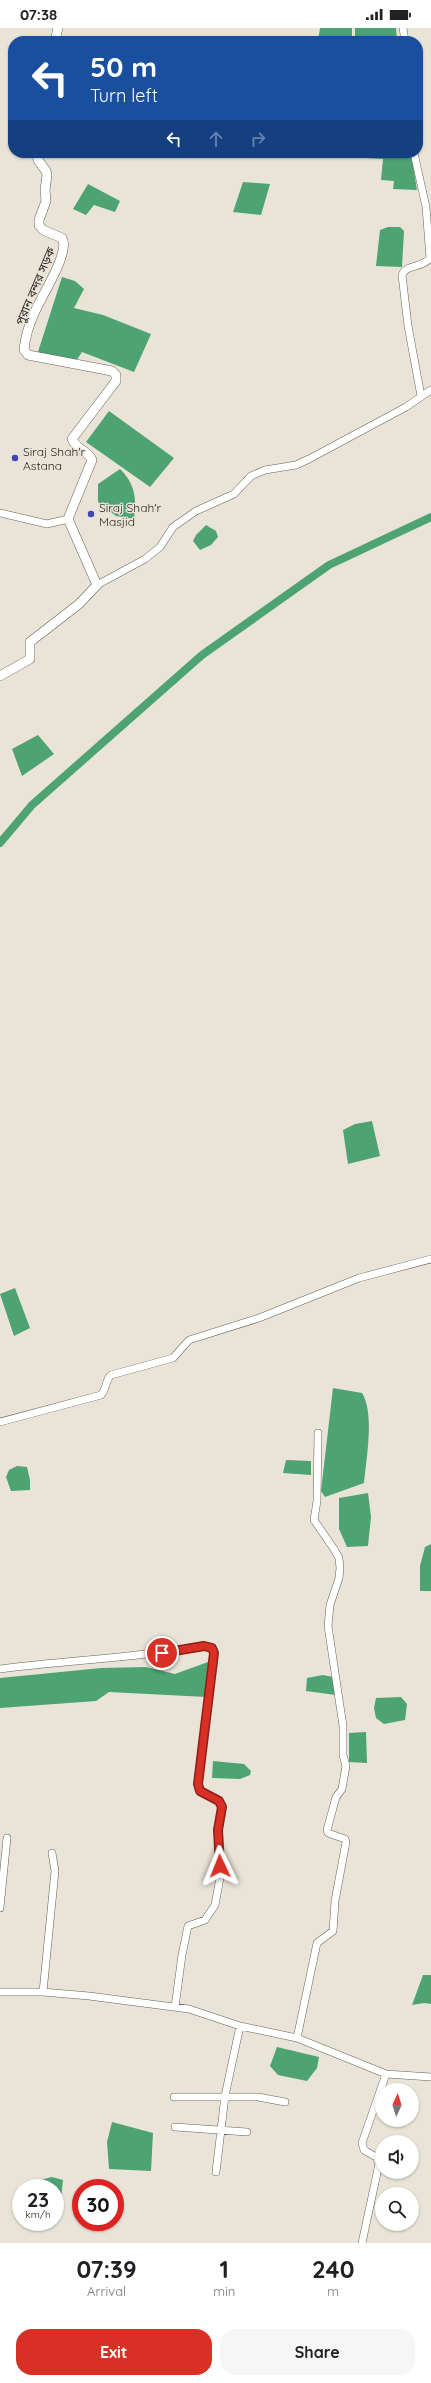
<!DOCTYPE html>
<meta charset="utf-8">
<style>
:root{--surface:#fff;--page:#f6f6f6;--text:#202124;--muted:#757577;--accent:#d93025}
body{margin:0;font-family:Quicksand,"Noto Sans Bengali",sans-serif;background:var(--page);color:var(--text);height:100vh;display:flex;flex-direction:column;font-size:15px;white-space:nowrap}
*{box-sizing:border-box;margin:0}
p{font-size:13px;color:var(--muted)}
.icon{flex:none;width:22px;height:22px;fill:none;stroke:currentColor;stroke-width:2;stroke-linecap:round;stroke-linejoin:round}
.map{position:relative;height:2215px;overflow:hidden}
.side{display:flex;flex-direction:column;background:var(--surface);flex:1}
.side>*{flex:none}
.top-card{position:absolute;left:8px;top:8px;width:415px;height:122px;border-radius:16px;box-shadow:0 1px 3px #0004;background:#1a4fa0;color:#fff;overflow:hidden}
.needle{width:26px;rotate:4deg}
.controls{position:absolute;left:375px;top:2055px;display:grid;gap:8px}
.controls a{display:grid;place-items:center;width:44px;height:44px;border-radius:50%;background:var(--surface);box-shadow:0 1px 3px #0004;font-size:20px}
.speed{position:absolute;left:12px;top:2151px;display:flex;gap:8px;font-size:20px;font-weight:700;text-align:center}
.speed>*{display:grid;place-content:center;width:52px;height:52px;border-radius:50%;background:var(--surface);box-shadow:0 1px 3px #0004;line-height:1}
.speed small{font-size:10px;font-weight:400}
.speed .limit{border:6px solid #d22;background:#fff;color:#111}
.pin{position:absolute;display:grid;place-items:center;width:34px;height:34px;color:#fff;margin:-17px;border:2px solid #fff;border-radius:50%;box-shadow:0 1px 4px #0007}
.me{position:absolute;width:44px;margin:-22px;rotate:358deg;stroke-linejoin:round;filter:drop-shadow(0 0 3px #0008)}
.turn{display:flex;align-items:center;gap:14px;height:84px;padding:0 16px;font-size:18px}
.turn .icon{width:52px;height:52px;stroke-width:2.5}
.turn b{display:block;font-size:28px;line-height:34px}
.lanes{display:flex;align-items:center;height:38px;padding:0 16px;background:#0003;justify-content:center;gap:20px;direction:ltr}
.lanes .off{opacity:.35}
.eta{display:flex;justify-content:space-evenly;align-items:center;height:68px;text-align:center}
.eta b{font-size:24px;font-weight:700;line-height:28px}
.primary-button{display:flex;gap:8px;margin-top:auto;padding:8px 16px}
.primary-button a{flex:1;height:46px;border-radius:16px;background:var(--accent);color:#fff;font-size:16px;font-weight:700;line-height:46px;text-align:center}
.primary-button a+a{background:var(--page);color:var(--text)}
.status{display:flex;justify-content:space-between;align-items:center;height:28px;padding:0 20px;background:var(--surface);direction:ltr}
.status svg{height:11px;fill:currentColor}
.map>svg:first-child{display:block}
</style>
<div class="status"><b>07:38</b><svg viewBox="0 0 49 12"><path d="M0 12V9h3v3zM5 12V6h3v6zM10 12V3h3v9zM15 12V0h3v12zM26 1h20v11H26zM47 4h2v5h-2z"/></svg></div>
<div class="map">
<svg width="431" height="2215" viewBox="0 0 431 2215">
<rect width="100%" height="100%" fill="#eae4d8"/>
<path fill="#4da371" d="M320,0H352V13H318Z
M355,0H396L397,13H355Z
M365,125H411L417,162L393,161L394,153L381,152L383,131L365,130Z
M243,154L270,156L261,187L233,184Z
M88,156L120,173L115,184L94,177L86,187L73,181Z
M388,199H400L404,203L402,239L376,238L380,202Z
M62,249L75,253L84,261L74,280L103,287L151,306L134,344L82,324L76,333L37,327Z
M109,383L174,430L150,459L86,414Z
M120,441C135,455 137,472 134,491L116,488L98,474V456Z
M206,497L216,503L218,509L211,517L200,522L193,513L196,507Z
M38,707L54,726L22,748L12,721Z
M372,1093L380,1128L348,1136L343,1102L355,1096Z
M15,1260L30,1300L14,1308L0,1266Z
M333,1360L362,1365C375,1386 366,1431 364,1455L325,1469L321,1463Z
M286,1432L311,1433V1447L283,1445Z
M17,1438L27,1439L30,1452V1462L11,1463L6,1449L9,1442Z
M368,1465L371,1489L368,1518L347,1519L339,1501V1470Z
M431,1516V1563H420V1538L425,1519Z
M208,1634L207,1669L109,1664L96,1673L0,1680V1650L101,1640L146,1639L175,1646Z
M323,1647L333,1649L336,1667L306,1663L307,1650Z
M401,1669L407,1676L405,1692L384,1696L376,1690L374,1680L376,1670Z
M366,1704L367,1735L349,1734V1705Z
M213,1733L244,1736L251,1743L250,1747L240,1751L212,1750Z
M423,1947H431V1976L424,1975L412,1977Z
M277,2019L319,2029L317,2040L307,2053L278,2047L270,2038Z
M112,2094L153,2105L151,2143L109,2141L107,2114Z
M52,2149L63,2152L59,2189L55,2188V2160H40V2152Z"/>
<g fill="none" stroke-linecap="round" stroke-linejoin="round">
<path stroke="#4da371" stroke-width="8" d="M0,815L32,777L202,627L329,537L431,489"/>
<defs>
<path id="street" d="M403,0L405,13
M414,125L426,179L430,230C423,240 406,236 402,247L408,298L421,368
M0,485L47,496L68,491
M97,557L145,531L160,519L173,499L196,483L234,466L251,448L265,442L296,437L309,431L406,379L431,362
M0,1394L101,1367C107,1361 105,1352 111,1347L173,1330L189,1312L259,1290L359,1250L431,1231
M0,1641C68,1632 136,1630 204,1618L212,1620L214,1625L198,1756L200,1763L219,1773L222,1779L218,1802L220,1850L215,1877L205,1892L188,1898L182,1927L175,1979
M0,1880L7,1810
M0,1964H43L89,1968L189,1981L240,1998L297,2010L386,2046L431,2049
M43,1964L55,1843L52,1825
M297,2010L317,1915L333,1903L335,1873L346,1814L345,1811L328,1805L327,1802L336,1769L342,1761L346,1738L343,1727V1698L328,1598L330,1577L339,1550L340,1540L339,1530L334,1521L314,1492L317,1473L318,1405
M174,2069H258L285,2074
M175,2099L247,2104
M216,2144L225,2068L240,1998
M362,2215L379,2136L376,2129L364,2122L362,2115L386,2046"/>
<path id="secondary" d="M55,13L58,0
M0,648L30,631V614L79,576L97,557L68,491L92,432C88,423 75,420 72,411L116,353V347L112,343L28,327L24,322C25,310 29,297 34,286C40,270 71,224 62,210L43,202L39,197V192L46,173L45,162L47,147L46,143L38,132L37,125"/>
</defs>
<use href="#street" stroke="#656156" stroke-width="8"/>
<use href="#secondary" stroke="#656156" stroke-width="10"/>
<use href="#street" stroke="#fff" stroke-width="7"/>
<use href="#secondary" stroke="#fff" stroke-width="9"/>
</g>
<g fill="none" stroke-linecap="round" stroke-linejoin="round">
<defs>
<path id="route" d="M162,1625L204,1618L212,1620L214,1625L198,1756L200,1763L219,1773L222,1779L218,1802L220,1838"/>
</defs>
<use href="#route" stroke="#8d1f18" stroke-width="10"/>
<use href="#route" stroke="#d93025" stroke-width="7"/>
</g>
<g fill="#4045b9" stroke="#eae4d8" stroke-width="1.5">
<circle cx="15" cy="430" r="4"/>
<circle cx="91" cy="486" r="4"/>
</g>
<g text-anchor="middle" dominant-baseline="central" stroke-width="3" stroke-linejoin="round" paint-order="stroke">
<g font-size="12" fill="#2b2924" stroke="#eae4d8">
<text transform="translate(35 258) rotate(-67)">পুরান বন্দর সড়ক</text>
</g>
<g font-size="12" fill="#2b2924" stroke="#eae4d8" text-anchor="start">
<text x="23" y="423">Siraj Shah'r<tspan x="23" dy="14">Astana</tspan></text>
<text x="99" y="479">Siraj Shah'r<tspan x="99" dy="14">Masjid</tspan></text>
</g>
</g>
</svg>
<div class="controls">
<a><svg class="needle" viewBox="-14 -14 28 28"><path d="M0-13l5 13h-10z" fill="#e53935"/><path d="M0 13l5-13h-10z" fill="#757577"/></svg></a>
<a><svg class="icon" aria-label="sound" viewBox="0 0 24 24"><path d="M4 9h4l5-4v14l-5-4H4zM17 9q2 3 0 6"/></svg></a>
<a><svg class="icon" aria-label="search" viewBox="0 0 24 24"><circle cx="10" cy="10" r="6"/><path d="M15 15l6 6"/></svg></a>
</div>
<div class="speed"><div>23<small>km/h</small></div><div class="limit">30</div></div>
<div class="pin" style="left:162px;top:1625px;background:#d93025"><svg class="icon" aria-label="arrive" viewBox="0 0 24 24"><path d="M6 21V4h12l-3 4 3 4H6"/></svg></div>
<svg class="me" style="left:220px;top:1838px" viewBox="-20 -20 40 40"><path d="M0-17L14 15 0 8-14 15z" fill="#d93025" stroke="#fff" stroke-width="4"/></svg>
<div class="top-card">
<div class="turn"><svg class="icon" aria-label="left" viewBox="0 0 24 24"><path d="M17 20v-9H6M10 6l-5 5 5 5"/></svg><div><b>50 m</b>Turn left</div></div>
<div class="lanes"><svg class="icon" aria-label="left" viewBox="0 0 24 24"><path d="M17 20v-9H6M10 6l-5 5 5 5"/></svg><svg class="icon off" aria-label="ahead" viewBox="0 0 24 24"><path d="M12 20V5M6 11l6-6 6 6"/></svg><svg class="icon off" aria-label="right" viewBox="0 0 24 24"><path d="M7 20v-9h11M14 6l5 5-5 5"/></svg></div>
</div>
</div>
<section class="side">
<div class="eta">
<div><b>07:39</b><p>Arrival</p></div>
<div><b>1</b><p>min</p></div>
<div><b>240</b><p>m</p></div>
</div>
<div class="primary-button"><a>Exit</a><a>Share</a></div>
</section>
